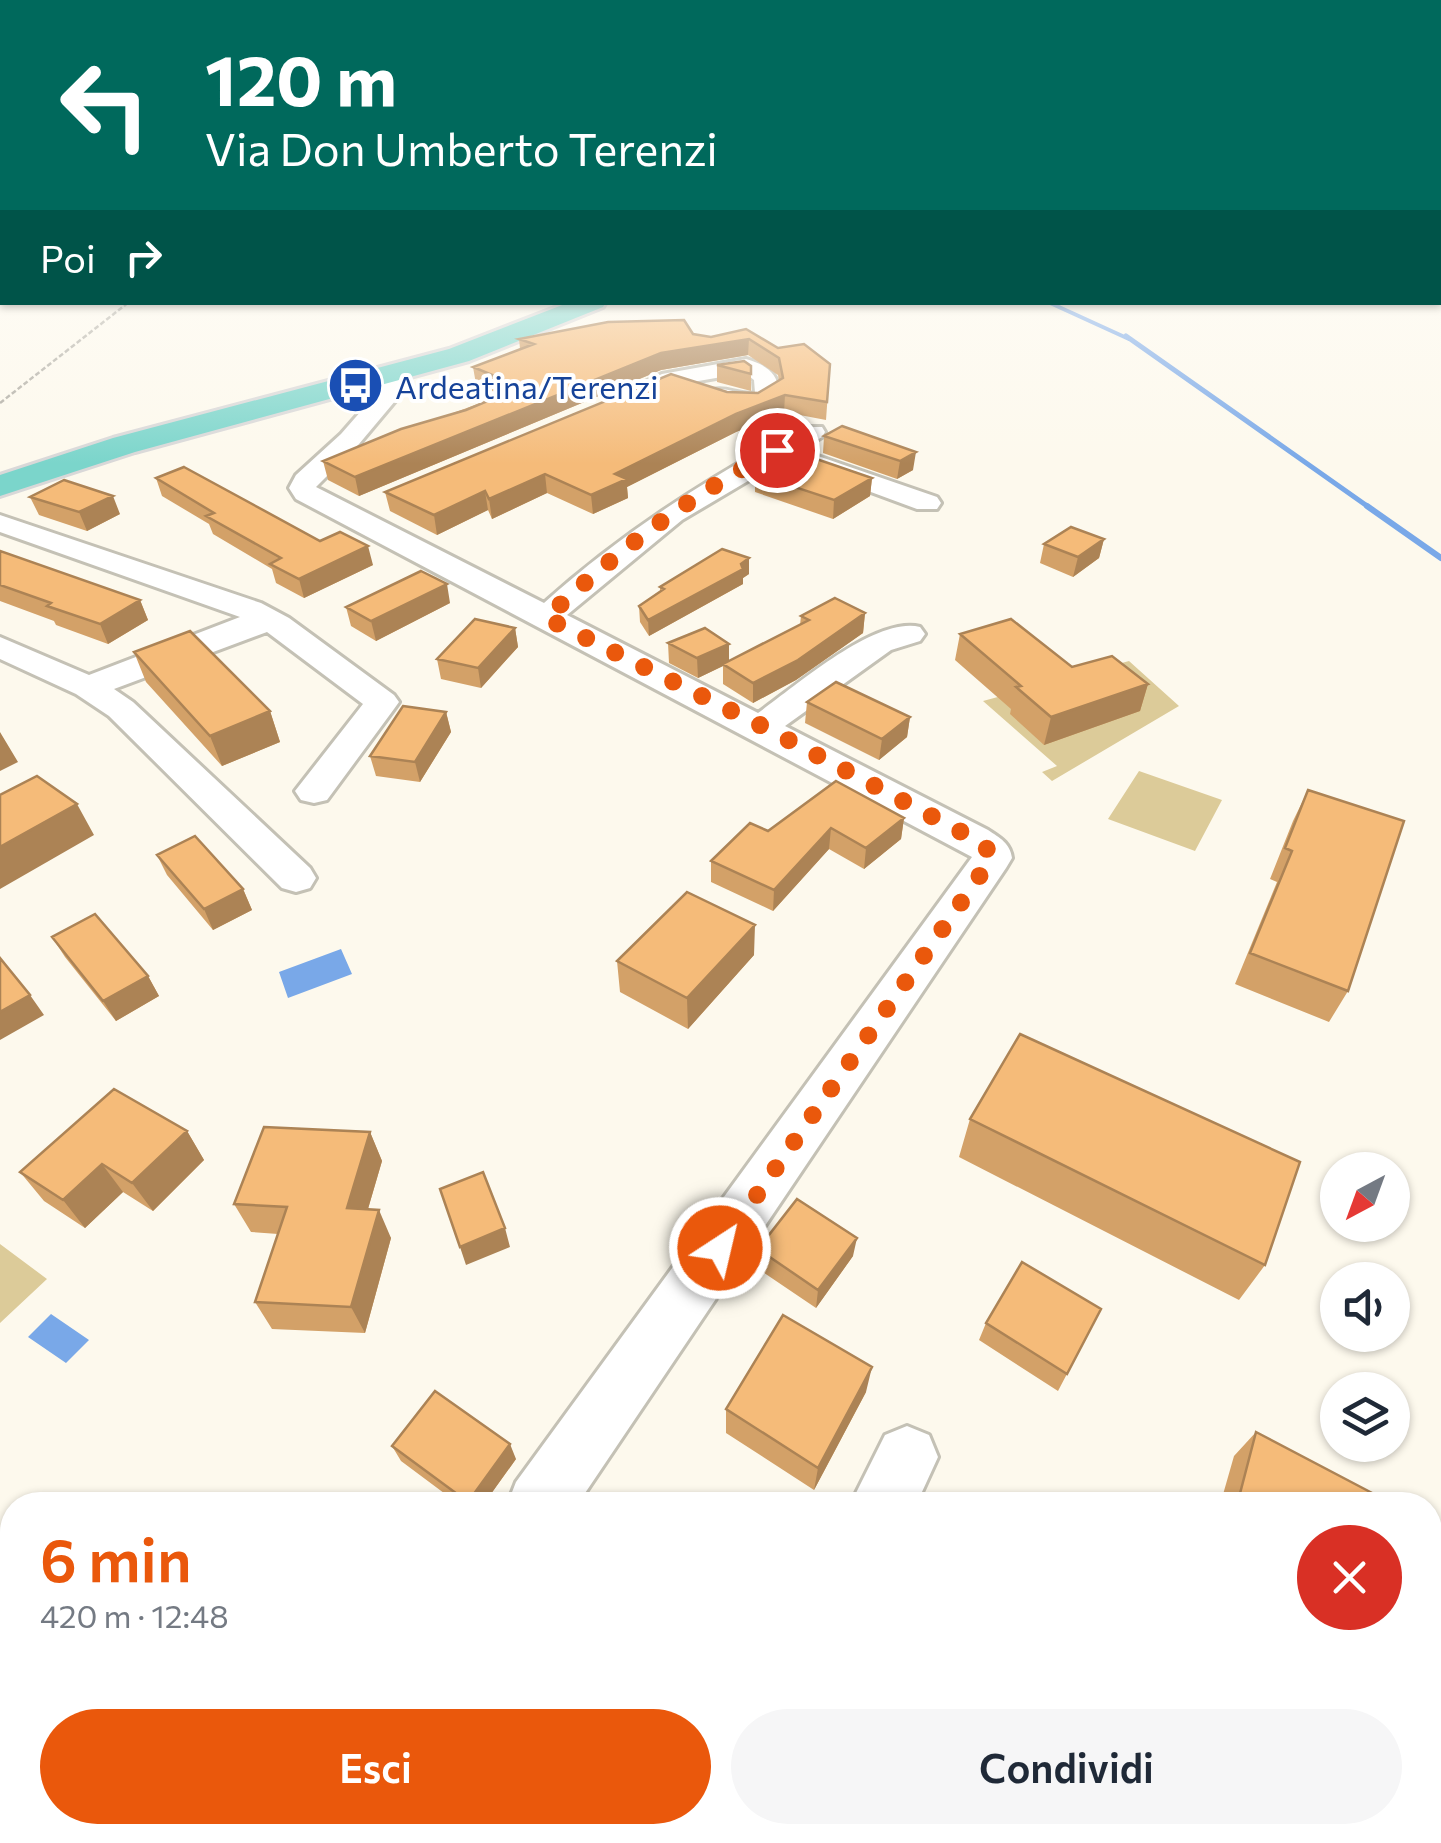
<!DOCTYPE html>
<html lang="it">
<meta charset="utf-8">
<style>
:root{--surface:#fff;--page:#f6f6f7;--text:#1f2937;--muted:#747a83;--accent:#ea580c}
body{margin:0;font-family:Commissioner,sans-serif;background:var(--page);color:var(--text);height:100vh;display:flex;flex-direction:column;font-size:38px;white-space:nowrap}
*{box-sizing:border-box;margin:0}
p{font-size:32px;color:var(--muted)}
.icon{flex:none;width:55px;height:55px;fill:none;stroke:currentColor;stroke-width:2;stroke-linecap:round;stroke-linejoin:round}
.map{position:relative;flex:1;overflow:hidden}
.panel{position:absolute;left:0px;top:1492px;width:1442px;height:352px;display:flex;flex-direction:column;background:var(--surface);border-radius:40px 40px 0 0;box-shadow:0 2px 8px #0004}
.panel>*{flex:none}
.hud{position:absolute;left:0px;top:0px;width:1442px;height:305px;box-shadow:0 2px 8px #0004;background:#00695c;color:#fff;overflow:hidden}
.needle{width:65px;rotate:221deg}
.controls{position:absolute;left:1320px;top:1152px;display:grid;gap:20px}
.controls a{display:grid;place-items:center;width:90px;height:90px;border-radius:50%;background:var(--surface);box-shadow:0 2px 8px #0004;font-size:50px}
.pin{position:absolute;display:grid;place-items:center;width:85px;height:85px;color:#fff;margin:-42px;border:5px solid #fff;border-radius:50%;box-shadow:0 2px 10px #0007}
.me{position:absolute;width:110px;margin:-55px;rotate:35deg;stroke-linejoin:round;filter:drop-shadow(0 0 8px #0008)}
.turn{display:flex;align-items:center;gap:35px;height:210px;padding:0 40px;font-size:45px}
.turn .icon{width:130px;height:130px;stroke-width:2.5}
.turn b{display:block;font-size:70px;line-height:85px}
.then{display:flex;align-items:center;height:95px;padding:0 40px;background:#0003;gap:20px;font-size:38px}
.round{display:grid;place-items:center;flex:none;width:105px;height:105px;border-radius:52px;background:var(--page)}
.summary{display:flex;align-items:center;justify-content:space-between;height:170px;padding:0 40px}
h1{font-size:60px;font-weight:600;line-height:75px;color:var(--accent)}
.button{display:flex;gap:20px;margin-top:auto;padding:20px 40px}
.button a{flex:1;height:115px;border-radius:60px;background:var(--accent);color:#fff;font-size:40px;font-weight:600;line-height:115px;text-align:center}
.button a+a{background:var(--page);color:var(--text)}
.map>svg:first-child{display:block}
</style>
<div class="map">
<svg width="1441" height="1843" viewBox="0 0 1441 1843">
<rect width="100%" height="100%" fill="#fdf9ed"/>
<path fill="#dccb99" d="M1129,661L1179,706L1052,781L1042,772L1057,766L983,701Z
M1139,771L1222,800L1195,851L1108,819Z
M0,1244L47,1279L0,1323Z"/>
<path fill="#79a8e8" d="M341,949L352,974L288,998L279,972Z
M51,1314L89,1340L66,1363L28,1337Z"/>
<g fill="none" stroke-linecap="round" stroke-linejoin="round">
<path stroke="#79a8e8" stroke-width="4" d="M1048,302L1129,339"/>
<path stroke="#79a8e8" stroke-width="5" d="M1126,336L1370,508"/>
<path stroke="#79a8e8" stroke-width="6" d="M1367,506L1441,558"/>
<defs>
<path id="minor" d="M746,359C764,364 778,372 779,392L773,402C751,409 728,413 709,395L713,390C728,386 740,397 755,393L754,380L745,373L675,385L628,403L616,396L662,374Z
M388,368L408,381L406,388L359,444L316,487L544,603C623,532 710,476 804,427H822L825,432L822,437L682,520L567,615L758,713C795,687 875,616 920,627L925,634L920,641L891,650L785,726L988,830C1000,838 1010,843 1012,858L1006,868L577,1505H507L516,1482L972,857L296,499L289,488L296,475L341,434L383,386L377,375Z
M815,455L937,497L941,503L937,509H917L806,468L802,463L806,458Z
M0,515L261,603L289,618L394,695L399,702L394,709L327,800L314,803L301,800L295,791L363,704L267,632L114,689L133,702L310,868L316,878L310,888L296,892L282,888L109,716L76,694L0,659V637L89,675L240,617L0,532Z
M907,1426L929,1435L938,1457L916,1505H850L885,1435Z
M674,1832H751L746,1843H670Z"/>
<path id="major" d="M570,302H606L603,307L469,361L135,452L0,496V475L113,438L449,349Z"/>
</defs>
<use href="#minor" stroke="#c4c1b5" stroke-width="6"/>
<use href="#major" stroke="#d9d8d8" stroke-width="6"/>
<path stroke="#aeaba2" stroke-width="2.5" stroke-dasharray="5 2.5" stroke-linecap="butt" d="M0,403L129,302"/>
<use href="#minor" fill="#fff" fill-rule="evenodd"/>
<use href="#major" fill="#7bd5cb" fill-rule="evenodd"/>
</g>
<path fill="#d3a168" d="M746,329L778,348L830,364L826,420L784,412L736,432L627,487L628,498L593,514L547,493L492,519L488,510L437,535L390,511L385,492L727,392L758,393L779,381L778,375L748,355L661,370L359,496L328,480L323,461L502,395L476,384L473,367L520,349L519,339L693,334L711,337Z
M717,365L751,366V391L717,382Z
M842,426L913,470L897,479L823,453L824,436Z
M755,474L872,478L870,496L833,519L755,492Z
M156,478L320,541L373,565L304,598L276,583L272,569L213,534L209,524L162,496Z
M30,497L120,514L87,531L39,515Z
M1104,539L1099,558L1073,577L1040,563L1044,544Z
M0,551L140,600L148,620L108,644L56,625L54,621L0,601Z
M749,574L743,578V584L649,636L640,622L639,606L660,592V587Z
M450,603L376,641L351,626L346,607Z
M865,613L863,633L796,680L753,703L723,684V666L698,678L669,663L668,643L729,644V661L800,625L801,616Z
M515,628L518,647L481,688L441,679L437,659Z
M960,634L1072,667L1148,684L1140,711L1044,745L1010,714L1011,709L955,660Z
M134,652L270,711L280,742L222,766L146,682Z
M807,702L910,717L907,737L879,760L805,723Z
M446,712L451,732L420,782L376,776L370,756Z
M1308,790L1348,991L1329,1022L1235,984L1277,882L1270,879L1293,821Z
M904,818L901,839L864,869L829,849L773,911L711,882V861L768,831Z
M157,855L243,889L252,910L213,930L167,875Z
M52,937L148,976L159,996L116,1021L65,957Z
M754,955L688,1029L620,992L617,961Z
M970,1119L1265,1265L1239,1300L959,1157Z
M187,1131L204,1160L153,1211L123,1192L85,1228L44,1201L20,1172Z
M370,1132L382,1161L368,1209L391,1238L365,1333L272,1329L255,1302L278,1234L251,1232L234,1204Z
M758,1249L853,1256L816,1308L757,1268Z
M1101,1309L1058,1391L979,1340L986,1323Z
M866,1392L814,1490L726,1433V1409Z
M1256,1432L1395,1505H1220L1234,1456Z
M392,1446L516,1459L483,1505H460L401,1461Z"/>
<path fill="#ac8355" d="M749,339L748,355L661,370L359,496L355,477L661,353Z
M785,395L784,412L736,432L627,487L628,498L593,514L591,495L615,474L736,414Z
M916,452L913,470L897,479L900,461Z
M545,474L547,493L492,519L489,499Z
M872,478L870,496L833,519L834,500Z
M485,491L488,510L437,535L434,515Z
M113,496L120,514L87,531L79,512Z
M1104,539L1099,558L1073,577L1078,557Z
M368,546L373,565L304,598L299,579Z
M749,558V574L743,578V584L649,636L648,620Z
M447,584L450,603L376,641L371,621Z
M140,600L148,620L108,644L100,624Z
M865,613L863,633L796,680L753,703V683Z
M515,628L518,647L481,688L478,668Z
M729,644V664H723V666L698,678L697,658Z
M1148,684L1140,711L1044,745L1051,717Z
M270,711L280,742L222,766L210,736Z
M446,712L451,732L420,782L415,762Z
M910,717L907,737L879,760L882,739Z
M0,732L18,762L0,771Z
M77,804L94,835L0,889V847Z
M904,818L901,839L864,869L866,848Z
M831,828L829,849L773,911L774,890Z
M243,889L252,910L213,930L204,909Z
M755,925L754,955L688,1029L687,998Z
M148,976L159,996L116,1021L103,1001Z
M30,995L44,1015L0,1040V1012Z
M187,1131L204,1160L153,1211L132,1183Z
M370,1132L382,1161L360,1236L347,1208Z
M102,1164L123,1192L85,1228L63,1200Z
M379,1210L391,1238L365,1333L351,1307Z
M505,1228L510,1247L466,1265L460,1247Z
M857,1238L853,1256L816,1308L818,1290Z
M872,1367L866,1392L814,1490L818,1468Z
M510,1444L516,1459L483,1505H470L468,1502Z
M0,1781L12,1791V1809L0,1825Z"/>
<path fill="#f5bb79" stroke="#ac8355" stroke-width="2.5" d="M684,320L693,334L711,337L746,329L778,348L804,344L830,364L827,402L785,395L736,414L615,474L627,479L591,495L545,474L489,499L485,491L434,515L385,492L671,374L727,392L758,393L783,378L779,358L749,339L661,353L355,477L323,461L401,429L466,410L521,387L473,367L534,344L519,339L608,322Z
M744,361L751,366V374L717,365Z
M842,426L916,452L900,461L824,436Z
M796,452L872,478L834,500L755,474Z
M184,467L320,541L340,532L368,546L299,579L270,564L281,558L206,516L214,513L156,478Z
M64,480L113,496L79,512L30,497Z
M1071,527L1104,539L1078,557L1044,544Z
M722,549L749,558L741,564L743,569L648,620L639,606L664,589L660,587Z
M0,551L140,600L100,624L47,606L51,603L0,585Z
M421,571L447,584L371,621L346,607Z
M835,598L865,613L798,660L753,683L723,664L809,620L801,616Z
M475,619L515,628L478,668L437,659Z
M1011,619L1072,667L1112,656L1148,684L1051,717L1016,687L1021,686L960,634Z
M705,628L729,644L697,658L668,643Z
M190,631L270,711L210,736L134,652Z
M836,682L910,717L882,739L807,702Z
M403,706L446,712L415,762L370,756Z
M37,776L77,804L0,847V795Z
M836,781L904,818L866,848L831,828L774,890L711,861L750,823L768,831Z
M1308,790L1404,821L1348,991L1250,953L1292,851L1285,848Z
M195,836L243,889L204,909L157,855Z
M687,892L755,925L687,998L617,961Z
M95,914L148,976L103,1001L52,937Z
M0,958L30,995L0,1012Z
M1020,1034L1300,1162L1265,1265L970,1119Z
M114,1089L187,1131L132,1183L102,1164L63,1200L20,1172Z
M264,1127L370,1132L347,1208L379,1210L351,1307L255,1302L287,1207L234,1204Z
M483,1172L505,1228L460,1247L440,1189Z
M797,1199L857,1238L818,1290L758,1249Z
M1022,1262L1101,1309L1067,1374L986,1323Z
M783,1315L872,1367L818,1468L726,1409Z
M435,1391L510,1444L468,1502L392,1446Z
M1256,1432L1395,1505H1237Z
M683,1495L698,1505H678Z"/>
<linearGradient id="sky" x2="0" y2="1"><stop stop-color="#7bafe8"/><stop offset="0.44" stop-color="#fefcf7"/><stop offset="1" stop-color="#fefcf7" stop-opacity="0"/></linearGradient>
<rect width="1441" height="464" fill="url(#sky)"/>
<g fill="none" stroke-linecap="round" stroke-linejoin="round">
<path stroke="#ea580c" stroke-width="18" stroke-dasharray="0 32.4" d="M720,1248L992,858L984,844L762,726L546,618C617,551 690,495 777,450"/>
</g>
<defs>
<symbol id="bus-disc" viewBox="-11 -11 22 22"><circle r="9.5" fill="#1a4fb4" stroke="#fff"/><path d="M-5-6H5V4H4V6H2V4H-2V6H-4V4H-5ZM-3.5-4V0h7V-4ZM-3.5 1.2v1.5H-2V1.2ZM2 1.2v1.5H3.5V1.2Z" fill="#fff"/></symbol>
</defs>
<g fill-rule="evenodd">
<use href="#bus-disc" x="324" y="354" width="63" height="63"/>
</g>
<g text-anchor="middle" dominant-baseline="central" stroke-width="8" stroke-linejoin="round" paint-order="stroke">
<g font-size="32" fill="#164399" stroke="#fff" text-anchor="start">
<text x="395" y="386">Ardeatina/Terenzi</text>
</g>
</g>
</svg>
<div class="controls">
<a><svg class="needle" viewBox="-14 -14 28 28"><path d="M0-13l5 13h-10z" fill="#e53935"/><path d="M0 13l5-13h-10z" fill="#747a83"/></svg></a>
<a><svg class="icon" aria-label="sound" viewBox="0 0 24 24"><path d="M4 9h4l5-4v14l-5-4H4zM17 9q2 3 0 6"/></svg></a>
<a><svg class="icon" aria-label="layers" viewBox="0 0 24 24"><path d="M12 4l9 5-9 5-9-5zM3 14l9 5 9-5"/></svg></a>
</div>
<div class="pin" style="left:777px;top:450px;background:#d93025"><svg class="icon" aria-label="arrive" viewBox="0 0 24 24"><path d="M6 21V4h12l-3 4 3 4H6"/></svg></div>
<svg class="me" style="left:720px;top:1248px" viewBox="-20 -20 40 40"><circle r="17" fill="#ea580c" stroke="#fff" stroke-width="3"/><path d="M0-11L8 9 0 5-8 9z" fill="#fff"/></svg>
<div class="hud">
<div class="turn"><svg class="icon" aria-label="left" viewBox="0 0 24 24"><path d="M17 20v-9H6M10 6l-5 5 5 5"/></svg><div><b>120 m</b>Via Don Umberto Terenzi</div></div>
<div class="then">Poi<svg class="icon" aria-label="right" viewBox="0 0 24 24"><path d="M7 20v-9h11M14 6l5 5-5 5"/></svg></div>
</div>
<section class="panel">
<div class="summary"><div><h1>6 min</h1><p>420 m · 12:48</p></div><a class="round" style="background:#d93025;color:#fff"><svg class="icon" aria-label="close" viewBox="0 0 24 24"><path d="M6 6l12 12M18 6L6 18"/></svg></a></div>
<div class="button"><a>Esci</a><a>Condividi</a></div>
</section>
</div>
